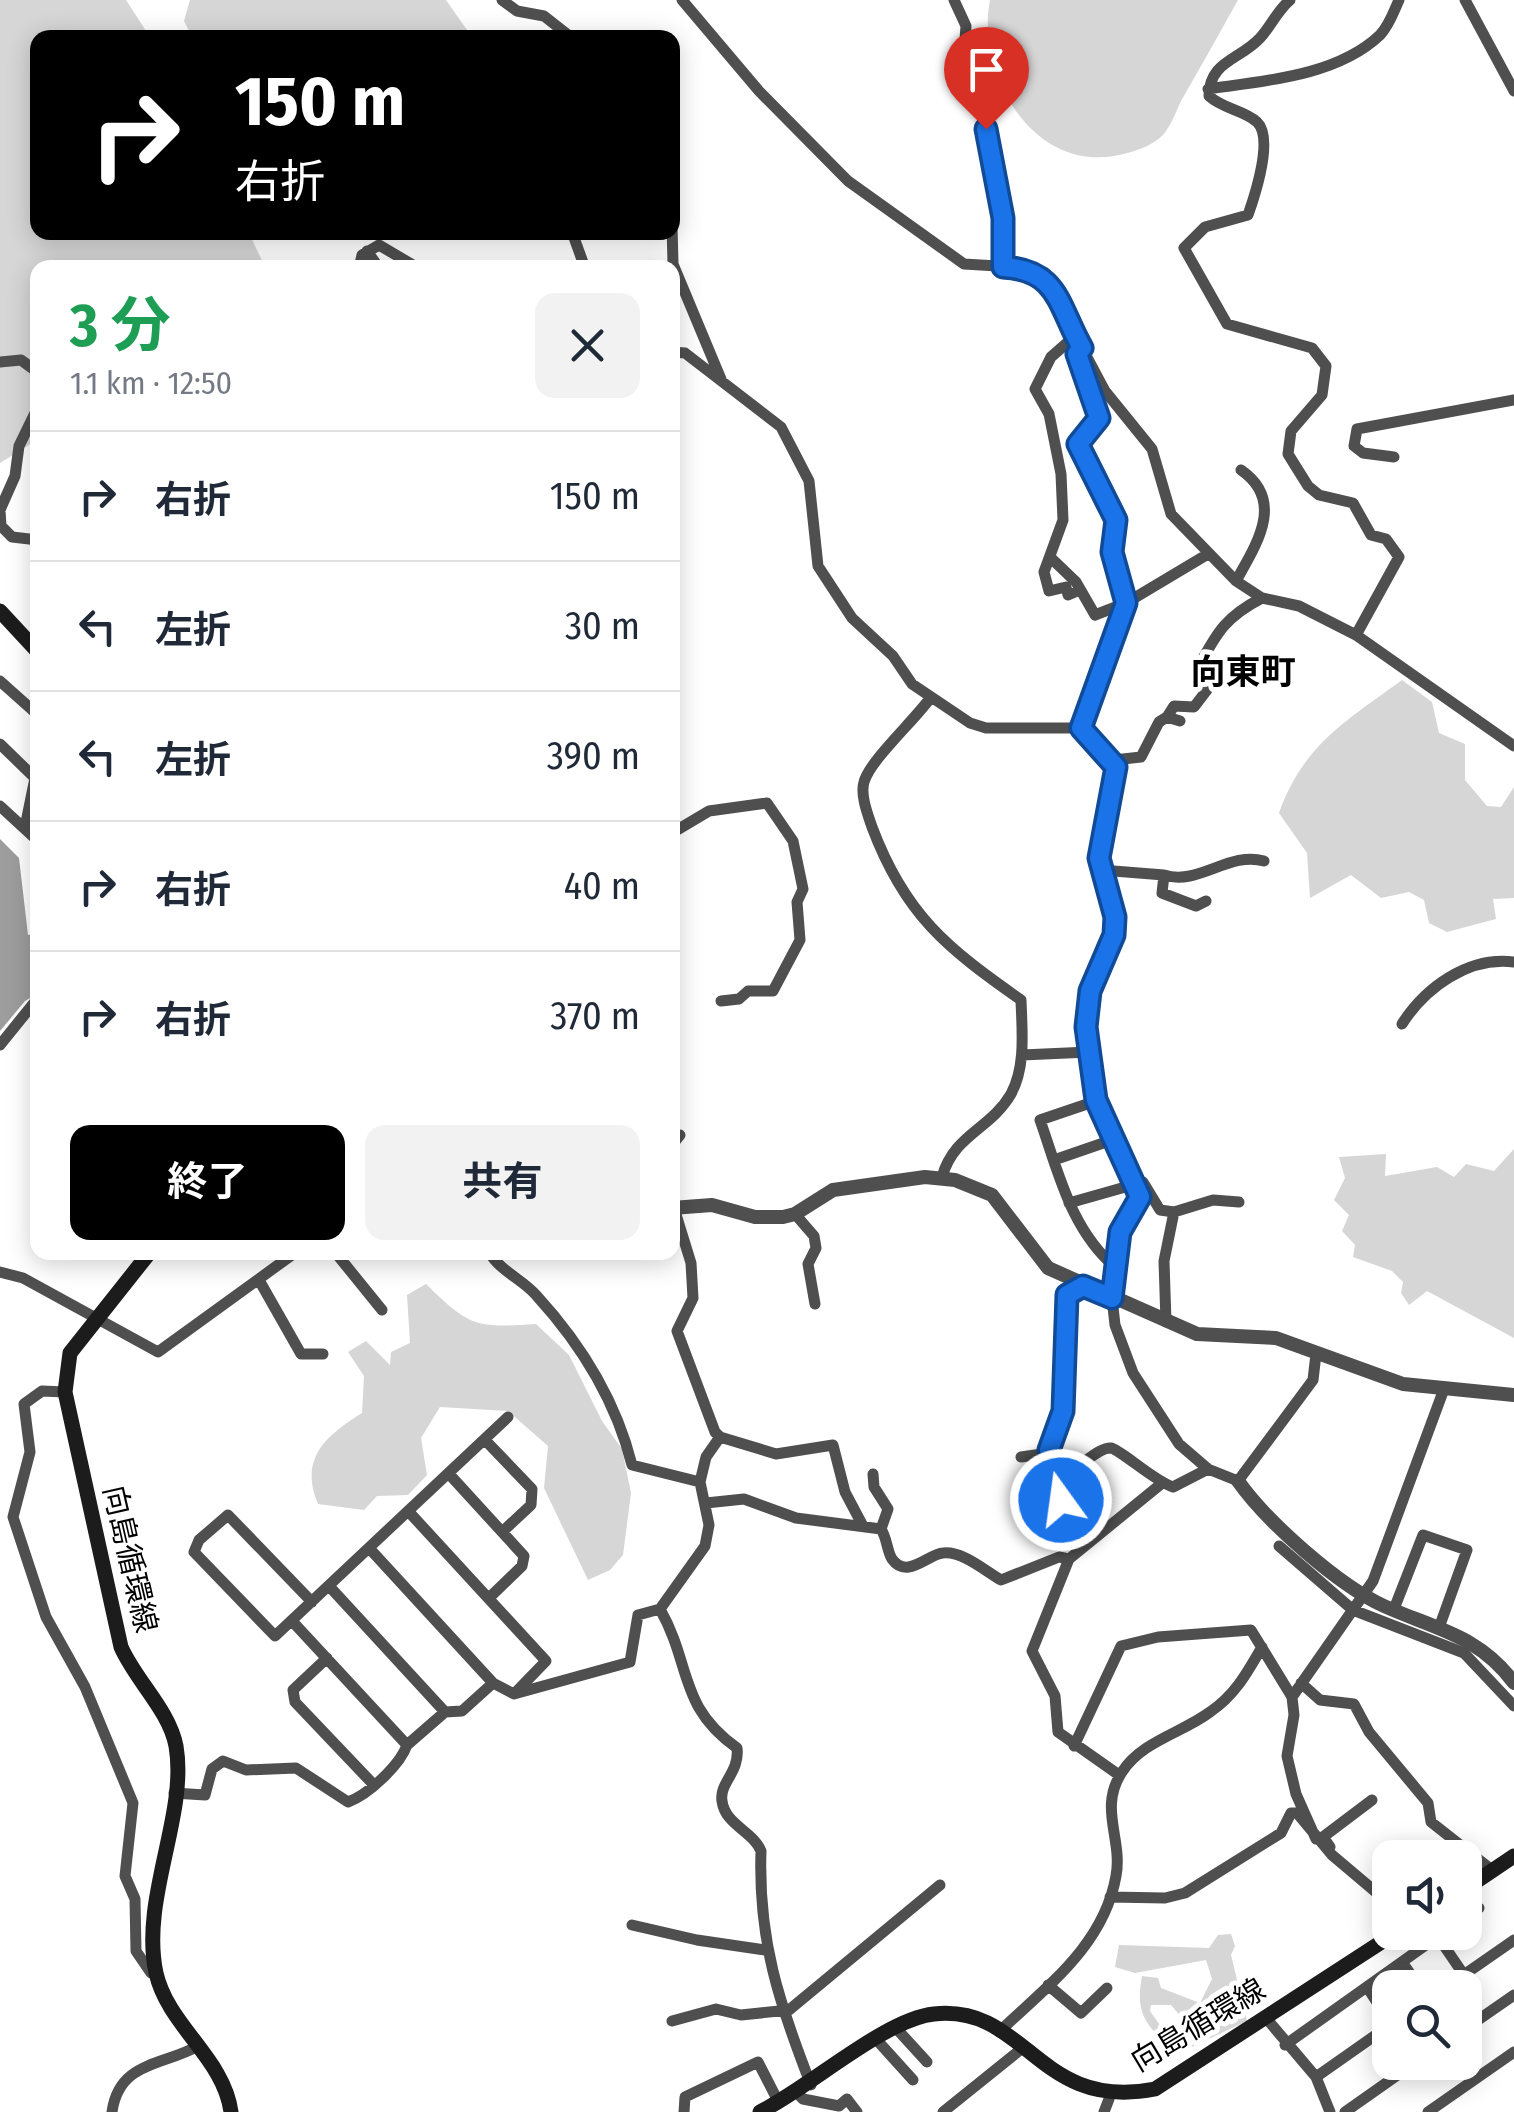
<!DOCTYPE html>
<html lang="ja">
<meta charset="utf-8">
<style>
:root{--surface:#fff;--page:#f2f2f3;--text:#1f2937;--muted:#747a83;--line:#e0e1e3;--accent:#000}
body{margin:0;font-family:"Fira Sans Condensed","Noto Sans JP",sans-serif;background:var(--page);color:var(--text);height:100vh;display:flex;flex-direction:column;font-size:38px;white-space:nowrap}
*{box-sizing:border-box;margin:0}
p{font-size:32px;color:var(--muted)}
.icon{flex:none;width:55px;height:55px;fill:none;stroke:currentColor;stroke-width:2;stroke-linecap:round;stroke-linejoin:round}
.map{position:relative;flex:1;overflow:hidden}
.sheet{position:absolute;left:30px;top:260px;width:650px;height:1000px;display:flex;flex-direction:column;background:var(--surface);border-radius:20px;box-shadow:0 5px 25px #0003}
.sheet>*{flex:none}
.guide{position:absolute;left:30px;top:30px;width:650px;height:210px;border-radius:20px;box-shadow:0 5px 25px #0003;background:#000;color:#fff;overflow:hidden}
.buttons{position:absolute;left:1372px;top:1840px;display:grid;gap:20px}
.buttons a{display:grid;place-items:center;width:110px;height:110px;border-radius:20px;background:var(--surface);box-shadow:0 5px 25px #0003;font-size:50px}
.pin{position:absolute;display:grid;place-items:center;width:85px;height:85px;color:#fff;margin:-102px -42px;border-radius:50% 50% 50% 0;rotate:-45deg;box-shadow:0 0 10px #0007}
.pin .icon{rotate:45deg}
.me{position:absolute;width:110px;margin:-55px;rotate:346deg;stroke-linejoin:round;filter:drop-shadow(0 0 8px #0008)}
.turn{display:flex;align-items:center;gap:35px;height:210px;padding:0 40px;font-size:45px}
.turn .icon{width:130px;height:130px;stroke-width:2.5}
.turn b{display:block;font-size:70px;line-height:85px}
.round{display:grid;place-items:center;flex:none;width:105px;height:105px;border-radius:20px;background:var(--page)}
.overview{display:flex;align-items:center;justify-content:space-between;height:170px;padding:0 40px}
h1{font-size:60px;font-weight:700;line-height:75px;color:#1e9e55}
.button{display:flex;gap:20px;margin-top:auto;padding:20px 40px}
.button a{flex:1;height:115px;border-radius:20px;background:var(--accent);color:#fff;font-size:40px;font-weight:700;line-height:115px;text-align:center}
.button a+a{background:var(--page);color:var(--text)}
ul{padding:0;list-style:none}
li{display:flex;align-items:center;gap:30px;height:130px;padding:0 40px;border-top:2px solid var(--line)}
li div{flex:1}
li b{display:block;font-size:38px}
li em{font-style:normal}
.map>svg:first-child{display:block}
</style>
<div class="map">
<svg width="1514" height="2112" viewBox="0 0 1514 2112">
<rect width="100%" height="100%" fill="#fff"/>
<path fill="#d6d6d6" d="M0,0H126L150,37L38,38V232L249,233L265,267L38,268L37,440L0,463Z
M190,0H446L472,37H192L184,21Z
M990,0H1238C1219,34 1200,68 1181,101C1176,112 1170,127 1163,135C1151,147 1130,153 1114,156C1030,170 976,71 990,0Z
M1402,680L1432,702L1439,733L1465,744V780L1487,806L1501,807L1514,787V898L1493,899L1496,919L1447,932L1429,923L1424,900L1409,892L1381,898L1351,875L1310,898L1307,853L1279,813C1303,745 1346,721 1402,680Z
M1514,1149V1338L1427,1291L1409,1305L1401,1293L1403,1282L1392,1271L1353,1257L1355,1245L1342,1231L1349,1215L1334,1200L1345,1178L1339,1157L1386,1154L1385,1176L1437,1167L1454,1177L1466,1164L1494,1171Z
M426,1284C470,1327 475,1328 536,1324L569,1355L602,1421L622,1449L631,1493L623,1555L610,1570L588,1580L544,1488L548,1446L508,1411L440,1407L421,1438L427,1475L408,1495L377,1496L364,1510L318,1504C299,1459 325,1436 362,1413L364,1376L348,1352L366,1341L390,1365L391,1352L410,1343L407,1295Z
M1231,1934L1235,1946L1231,1955L1247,2021L1179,2053L1188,2025L1171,2005H1151L1150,2011L1164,2031L1159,2037C1140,2017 1137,2004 1142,1976L1158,1978L1161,1988L1200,2003L1212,1979L1206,1960L1135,1973L1115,1967L1119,1945L1209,1948L1218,1935Z"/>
<path fill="#9d9d9d" d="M0,839L19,858L28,935L38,933L37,994L25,1001L0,1031Z"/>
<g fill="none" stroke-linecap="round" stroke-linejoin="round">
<path stroke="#4f4f4f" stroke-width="11" d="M502,0L517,11L544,16L572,38
M682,0L759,91L848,181L964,264L1030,268L1047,282L1105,391L1152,449L1171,514L1236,581L1262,598L1299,606L1356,635L1514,746
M954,0L966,26L964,54L978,80L1003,218V267
M1290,0C1277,11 1271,26 1260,38C1240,60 1209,61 1209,96C1223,109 1244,110 1257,122C1274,138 1255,195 1248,215L1205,227L1184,248L1227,324L1312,348L1326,366L1322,395L1291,431L1288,454L1308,486L1319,495L1353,503L1371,535L1386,539L1399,557L1356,635
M1465,0L1514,91
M1208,89C1264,81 1337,76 1380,35C1389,26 1394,11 1399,0
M672,225L673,264L721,379
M572,232L585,268
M367,251L379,268
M359,268L362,255L379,245L418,268
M512,268H538
M1075,336L1051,357L1035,389L1049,414L1061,474L1063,520L1044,572L1049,591L1066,587L1068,595L1080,590
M672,352L685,353L781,427L809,481L818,566L852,618L893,656L912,684L970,723L986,728H1081L1116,767L1099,858L1115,917L1114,935L1090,991L1089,1052L1096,1101L1140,1197L1121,1232L1112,1298L1115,1325L1133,1373L1179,1444L1208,1469L1238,1481L1313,1380L1316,1354
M0,362L21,360L36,371L38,380
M38,407L19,446L15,476L0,510L1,526L12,537L38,540
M1394,457L1363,453L1354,446L1357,429L1514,400
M1051,558L1076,582L1095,615L1126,603L1208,554
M1236,581C1256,545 1286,501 1241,470
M0,681L38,715
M931,697C915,720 870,760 864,782C860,795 868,815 872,827C905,915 947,948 1021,1000C1022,1031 1026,1066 1011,1094C990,1130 954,1134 942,1177
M1167,717L1174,706L1194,707L1207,690L1196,671C1216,635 1223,618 1262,598
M1081,728L1126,603L1113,553L1116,520L1078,443L1099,418L1077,354L1083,348
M0,744L35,778L25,827
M1114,760L1141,757L1159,722L1167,717L1180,721
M0,806L38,841
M672,833L709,811L767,803L793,841L803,889L797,902L800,940L773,991H748L739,999L721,1001
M1101,870L1164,875L1162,893L1196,906L1206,901
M1164,875C1199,886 1229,851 1264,861
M1402,1024C1425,988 1468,956 1514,962
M0,1045L38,998
M1022,1055L1089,1052
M1096,1101L1040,1120C1059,1174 1071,1230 1116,1268
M672,1145L680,1135
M1054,1160L1112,1140
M1069,1203L1143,1182L1160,1210L1174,1212L1164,1261L1166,1322
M674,1208L691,1263L693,1298L677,1331L715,1432L720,1437L776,1454L833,1445L845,1492L863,1526
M1174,1212L1213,1200L1239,1202
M795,1214L814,1236L816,1248L808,1264L815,1304
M335,1252L382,1310
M489,1252C500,1271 522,1279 536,1295C580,1343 616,1401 632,1465L700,1482
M0,1272L23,1278L158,1352L296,1252
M259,1280L301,1354H323
M65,1392L42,1391L24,1404L30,1452L13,1517L46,1617L85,1687L133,1803L125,1876L135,1899L136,1951L151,1973L156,1972
M485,1440L532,1489L531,1505L502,1532
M1049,1450L1061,1500L1090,1542
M1021,1457L1042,1454C1066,1440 1071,1324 1067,1295L1083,1286
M1082,1463C1089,1459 1102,1447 1111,1448C1121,1450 1154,1481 1173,1487L1208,1469
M873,1474L874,1487L888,1509L881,1529
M450,1475L524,1556L522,1566L489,1598
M706,1503L744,1499L796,1518L881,1529C887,1538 887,1551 892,1559C907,1580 928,1554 943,1553C963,1551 985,1571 1001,1580L1059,1557L1069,1559
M1279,1546L1353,1610L1464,1653L1514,1706
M369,1548L493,1683L514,1694L546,1661L409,1512
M329,1586L445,1712L462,1711L493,1683
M312,1602L228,1515L199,1540L194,1552L275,1636L508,1417
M660,1609L705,1546L709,1525L700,1482L706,1457L720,1437
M1394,1609L1423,1535L1467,1550L1440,1625
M327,1658L293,1690L295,1702L373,1784
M1301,1683L1320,1700L1354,1704L1369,1732L1428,1803L1431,1822L1492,1870
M514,1694L630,1662L638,1615L660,1609C692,1666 678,1706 737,1748C740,1772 719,1783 722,1801C725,1825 753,1831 761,1851C758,1940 779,2003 811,2085
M1292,1697L1373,1581L1444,1389
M407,1745L445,1712
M1074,1746L1121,1646L1158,1637L1251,1630L1292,1697L1294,1715L1287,1756L1296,1794L1316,1839
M1119,1775L1058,1732L1055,1696L1032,1651L1069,1559L1161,1484
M174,1793L205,1795L212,1769L223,1761L246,1770L296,1768L348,1802C368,1795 400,1765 407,1745L292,1621
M1330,1847L1323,1837L1372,1800
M1444,1858L1459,1849
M1110,1897L1165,1898L1185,1893L1281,1833L1291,1813H1297L1332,1855L1390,1904
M1465,1918L1479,1908
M632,1925L697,1940L765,1950
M1438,1937L1464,1975
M1402,1962L1420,1988
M1048,1985L1081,2013L1107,1988
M1367,1987L1390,2022
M1445,1988L1514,1940
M1266,2018L1316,2077L1330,2112
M672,2021L716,2009L741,2015L789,2010L940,1885
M895,2027L927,2062
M1465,2029L1514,1995
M999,2032C1047,1986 1104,1945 1116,1876C1123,1839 1098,1808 1122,1772C1142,1741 1182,1733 1210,1712C1235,1695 1247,1673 1262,1647
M875,2038L913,2080
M1285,2045L1444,1932
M1316,2077L1390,2025
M797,2093L803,2099L839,2106L847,2099L857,2112
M112,2112C119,2061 163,2066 198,2046
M684,2112L685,2097L758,2062L779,2103
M943,2112L1020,2050
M1104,2112L1109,2099
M1345,2112L1416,2062
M1428,2112L1514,2052"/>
<path stroke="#4f4f4f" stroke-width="14" d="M672,1208L712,1205L755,1217H783L795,1214L833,1190L925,1177L955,1180L992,1195L1048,1268L1197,1334L1276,1338L1403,1384L1514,1395
M1238,1481C1267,1522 1338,1585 1384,1606C1435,1629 1479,1635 1514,1683"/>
<path stroke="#1c1c1c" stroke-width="15" d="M0,611L38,652
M150,1252L70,1353L65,1392L121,1647C136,1681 169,1710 176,1746C188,1815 140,1899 156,1973C168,2026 224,2058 231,2112
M1465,1889L1514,1856
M760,2112C810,2087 885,2019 934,2014C1027,2004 1037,2112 1155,2089L1397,1932"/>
</g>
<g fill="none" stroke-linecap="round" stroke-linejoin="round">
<defs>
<path id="route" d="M986,129L1003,218V267C1059,270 1058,306 1082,348L1077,354L1099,418L1078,444L1116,520L1112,552L1126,603L1081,728L1116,767L1099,858L1115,917L1114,935L1090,991L1086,1027L1096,1100L1140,1197L1120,1232L1112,1298L1083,1286L1067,1295L1063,1411L1049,1450L1061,1500"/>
</defs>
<use href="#route" stroke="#114b97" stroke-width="25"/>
<use href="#route" stroke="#1a73e8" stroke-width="18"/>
</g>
<g text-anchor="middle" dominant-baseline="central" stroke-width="10" stroke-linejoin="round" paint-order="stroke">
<g font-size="30" fill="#000" stroke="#fff">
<text transform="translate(130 1559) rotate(77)">向島循環線</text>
<text transform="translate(1198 2025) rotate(-31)">向島循環線</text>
</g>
<g font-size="35" font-weight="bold" fill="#000" stroke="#fff">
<text x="1243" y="672">向東町</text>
</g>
</g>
</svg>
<div class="buttons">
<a><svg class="icon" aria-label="sound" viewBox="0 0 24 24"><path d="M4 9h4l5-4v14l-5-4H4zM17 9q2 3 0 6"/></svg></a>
<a><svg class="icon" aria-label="search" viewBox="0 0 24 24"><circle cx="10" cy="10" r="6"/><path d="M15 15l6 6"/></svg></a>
</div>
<div class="pin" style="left:986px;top:129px;background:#d93025"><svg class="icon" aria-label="arrive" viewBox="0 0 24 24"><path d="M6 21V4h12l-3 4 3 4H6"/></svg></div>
<svg class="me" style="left:1061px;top:1500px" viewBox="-20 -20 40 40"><circle r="17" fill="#1a73e8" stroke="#fff" stroke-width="3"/><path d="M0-11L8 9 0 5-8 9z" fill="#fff"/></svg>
<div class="guide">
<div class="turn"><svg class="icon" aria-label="right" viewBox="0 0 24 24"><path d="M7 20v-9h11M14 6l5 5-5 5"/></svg><div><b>150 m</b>右折</div></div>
</div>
<section class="sheet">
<div class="overview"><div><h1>3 分</h1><p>1.1 km · 12:50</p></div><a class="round"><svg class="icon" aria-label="close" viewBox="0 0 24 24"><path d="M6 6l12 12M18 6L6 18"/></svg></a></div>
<ul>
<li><svg class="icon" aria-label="right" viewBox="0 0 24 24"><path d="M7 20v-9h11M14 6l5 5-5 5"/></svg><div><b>右折</b></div><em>150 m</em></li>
<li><svg class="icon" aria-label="left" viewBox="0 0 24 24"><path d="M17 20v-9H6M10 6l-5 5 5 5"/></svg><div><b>左折</b></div><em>30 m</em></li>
<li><svg class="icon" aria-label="left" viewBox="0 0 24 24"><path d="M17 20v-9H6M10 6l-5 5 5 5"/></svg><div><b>左折</b></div><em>390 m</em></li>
<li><svg class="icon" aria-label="right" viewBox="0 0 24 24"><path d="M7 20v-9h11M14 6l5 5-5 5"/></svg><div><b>右折</b></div><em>40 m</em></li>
<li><svg class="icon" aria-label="right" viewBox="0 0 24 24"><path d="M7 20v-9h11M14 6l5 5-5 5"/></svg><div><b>右折</b></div><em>370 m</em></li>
</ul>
<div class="button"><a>終了</a><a>共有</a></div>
</section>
</div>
